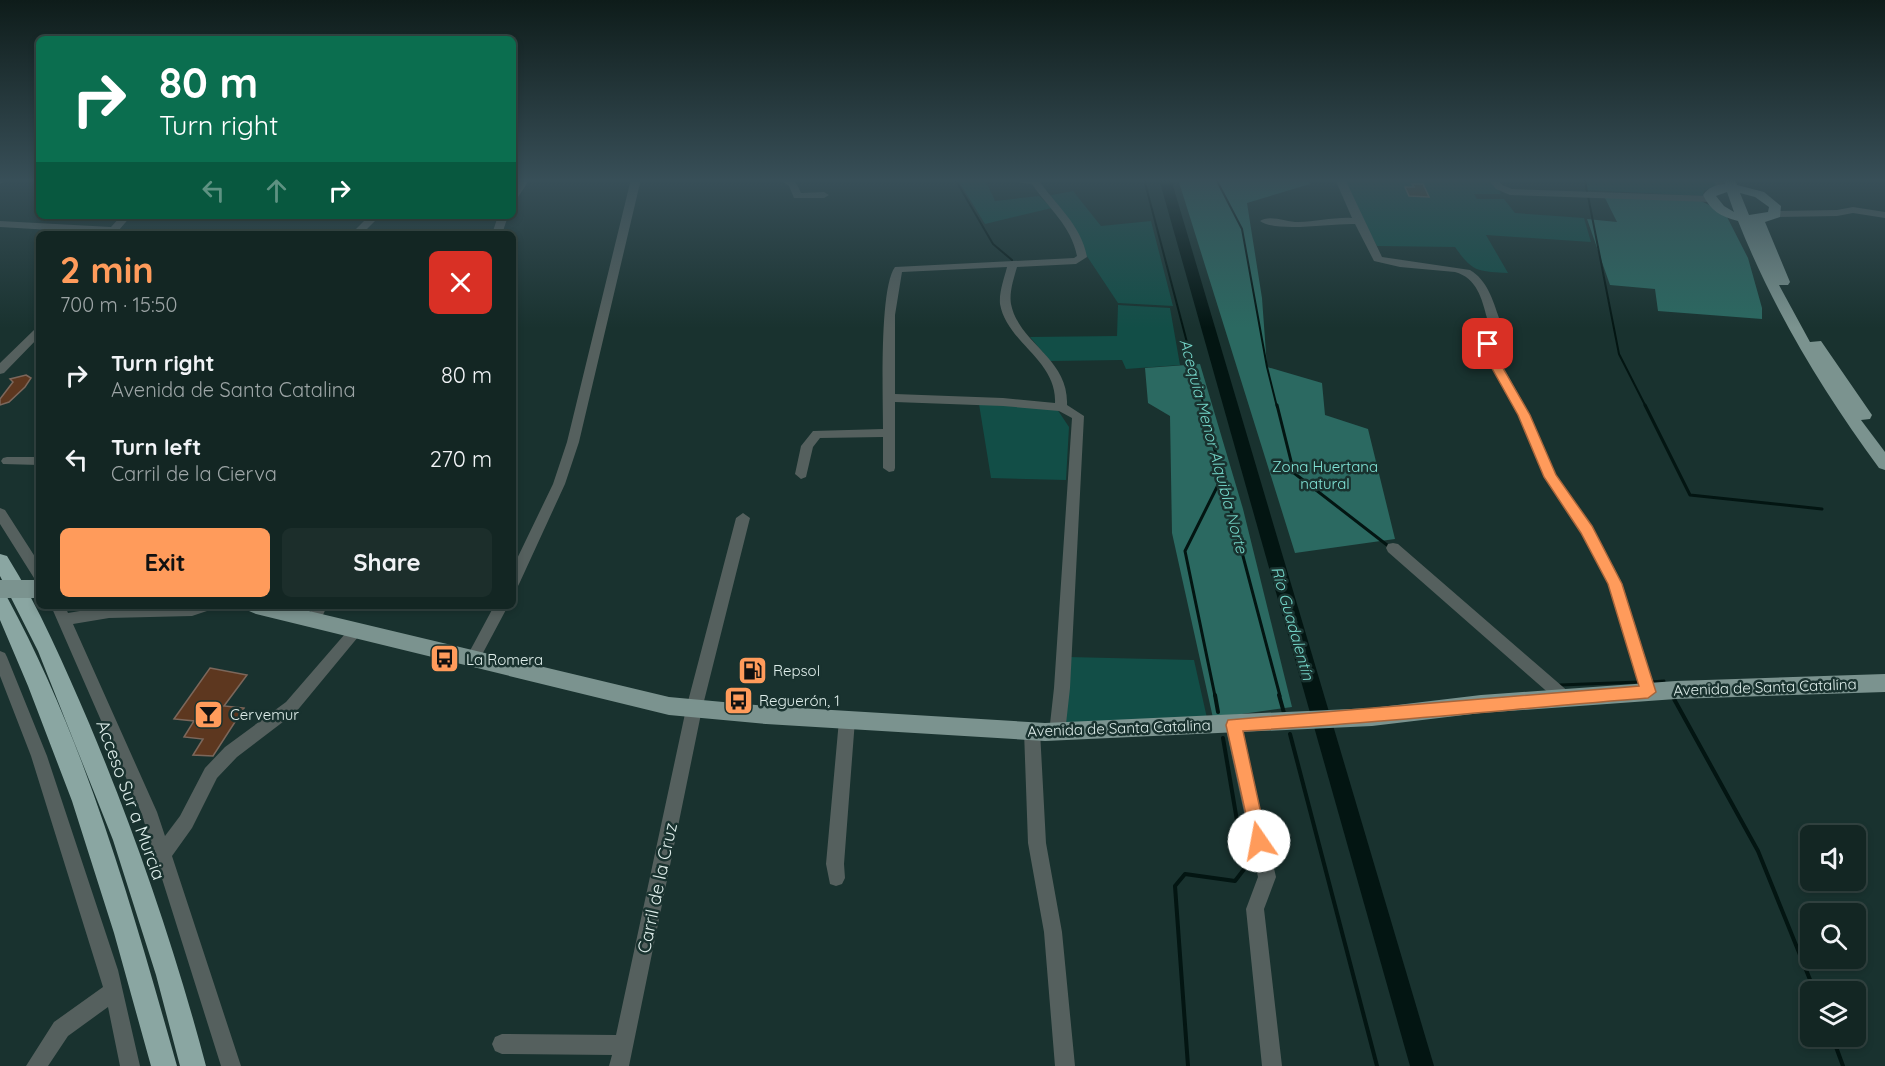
<!DOCTYPE html>
<meta charset="utf-8">
<style>
:root{--surface:#132623;--page:#1c2e2b;--text:#f1f3f6;--muted:#9da5a6;--line:#324341;--accent:#ff9b5b}
body{margin:0;font-family:Quicksand,sans-serif;background:var(--page);color:var(--text);height:100vh;display:flex;flex-direction:column;font-size:22px;white-space:nowrap}
*{box-sizing:border-box;margin:0}
p{font-size:20px;color:var(--muted)}
.icon{flex:none;width:33px;height:33px;fill:none;stroke:currentColor;stroke-width:2;stroke-linecap:round;stroke-linejoin:round}
.map{position:relative;flex:1;overflow:hidden}
.side{position:absolute;left:36px;top:231px;width:480px;height:378px;display:flex;flex-direction:column;background:var(--surface);border-radius:9px;box-shadow:0 3px 9px #0003,0 0 0 2px var(--line)}
.side>*{flex:none}
.banner{position:absolute;left:36px;top:36px;width:480px;height:183px;border-radius:9px;box-shadow:0 3px 9px #0003,0 0 0 2px var(--line);background:#0b6e4f;color:#fff;overflow:hidden}
.controls{position:absolute;left:1800px;top:825px;display:grid;gap:12px}
.controls a{display:grid;place-items:center;width:66px;height:66px;border-radius:9px;background:var(--surface);box-shadow:0 3px 9px #0003,0 0 0 2px var(--line);font-size:30px}
.pin{position:absolute;display:grid;place-items:center;width:51px;height:51px;color:#fff;margin:-26px;border-radius:12px;box-shadow:0 3px 9px #0006}
.me{position:absolute;width:66px;margin:-33px;rotate:348deg;stroke-linejoin:round;filter:drop-shadow(0 0 4px #0008)}
.turn{display:flex;align-items:center;gap:21px;height:126px;padding:0 24px;font-size:27px}
.turn .icon{width:78px;height:78px;stroke-width:2.5}
.turn b{display:block;font-size:42px;line-height:51px}
.lanes{display:flex;align-items:center;height:57px;padding:0 24px;background:#0003;justify-content:center;gap:30px;direction:ltr}
.lanes .off{opacity:.35}
.round{display:grid;place-items:center;flex:none;width:63px;height:63px;border-radius:9px;background:var(--page)}
.summary{display:flex;align-items:center;justify-content:space-between;height:102px;padding:0 24px}
h1{font-size:36px;font-weight:700;line-height:45px;color:var(--accent)}
.primary-button{display:flex;gap:12px;margin-top:auto;padding:12px 24px}
.primary-button a{flex:1;height:69px;border-radius:9px;background:var(--accent);color:#111;font-size:24px;font-weight:700;line-height:69px;text-align:center}
.primary-button a+a{background:var(--page);color:var(--text)}
ul{padding:0;list-style:none}
li{display:flex;align-items:center;gap:18px;height:84px;padding:0 24px}
li div{flex:1}
li b{display:block;font-size:22px}
li em{font-style:normal}
.map>svg:first-child{display:block}
</style>
<div class="map">
<svg width="1885" height="1066" viewBox="0 0 1885 1066">
<rect width="100%" height="100%" fill="#19322f"/>
<path fill="#124e47" d="M985,179L995,201L1039,196L1052,208L985,224L958,180Z
M1493,179L1501,194H1474L1477,199H1504L1515,213L1584,218L1591,242L1486,235L1508,273C1478,271 1473,273 1455,247L1377,246L1340,180Z
M1587,179H1715L1720,184L1704,191L1703,196L1587,190Z
M1073,191L1101,226L1151,221L1173,306L1118,303L1047,196Z
M1118,305L1170,308L1180,365L1126,369L1122,360L1050,361L1030,337L1117,336Z
M979,404L1057,409L1069,427L1066,480L991,478Z
M1068,657L1194,660L1207,718L1062,725Z"/>
<path fill="#2b6961" d="M1178,179H1306L1310,184L1247,203L1262,298L1267,367L1322,383L1325,415L1368,429L1395,539L1295,553Z
M1604,196L1701,201L1725,213L1748,258L1762,308V319L1658,311L1655,289L1610,285L1587,219L1617,222Z
M1200,364L1243,509L1292,707L1213,718L1172,533L1170,416L1148,403L1145,368Z"/>
<g fill="none" stroke-linecap="round" stroke-linejoin="round">
<path stroke="#031512" stroke-width="2" d="M955,179L993,244L1012,260
M1144,179L1204,407
M1216,179L1242,229L1267,367L1277,407
M1585,179L1587,192
M1588,196L1619,354L1646,407"/>
<path stroke="#031512" stroke-width="3" d="M1203,405L1280,696
M1277,405L1294,473L1387,545
M1645,405L1690,495L1822,509
M1651,682L1664,681
M1560,685L1639,682
M1215,696L1185,551L1222,477"/>
<path stroke="#031512" stroke-width="4" d="M1215,695L1218,712
M1279,695L1284,713
M1674,699L1758,851L1815,992
M1290,734L1377,1066
M1832,1036L1843,1066
M1188,1066L1175,886L1185,874L1235,881L1245,868L1223,738"/>
<path fill="#031512" fill-rule="evenodd" d="M1159,179H1171L1434,1066H1410Z"/>
</g>
<path fill="#5d371f" stroke="#7c675b" stroke-width="1.5" d="M1412,184H1423L1429,197L1409,196L1405,187H1414Z
M26,375L31,378L25,387L9,402L0,405V399L13,382L10,379Z
M210,668L247,675L224,706L244,708L213,756L193,755L203,739L184,737L194,721L174,719Z"/>
<g fill="none" stroke-linecap="round" stroke-linejoin="round">
<path fill="#55605e" fill-rule="evenodd" d="M0,179H9L0,184Z
M520,179H530L516,200L513,201V190Z
M631,179H641L579,442L565,484L520,582L518,586L513,587V567L553,484L567,442Z
M779,179C792,179 796,180 801,193L824,192L829,195L824,198H794L789,186Z
M1010,179H1038C1056,206 1081,224 1087,257L1076,264L1017,267C1014,278 1009,292 1011,304C1019,344 1069,358 1067,405L1084,416L1070,688L1065,733L1063,738L1057,740L1051,738L1049,733L1054,688L1072,418L1059,411L1003,406L895,402V468L894,471L889,472L883,468V437L820,438L813,447L806,477L801,479L795,474L801,446L813,431L883,429C883,398 879,288 895,267L1074,258L1077,256C1071,225 1048,208 1032,184L1015,182ZM1007,267C1004,279 999,292 1000,304C1007,343 1057,360 1055,403L1003,398L895,394V315L902,272Z
M1335,179H1345L1382,257L1470,270C1487,280 1493,300 1499,318L1490,333L1501,363L1530,415L1556,475L1592,526L1622,583L1656,692L1653,697L1648,698L1643,697L1608,583L1582,533L1544,476L1518,415L1489,363L1478,333L1487,318C1482,299 1477,278 1455,272L1400,267L1374,261L1355,224C1332,223 1277,233 1260,221C1269,214 1287,222 1298,222C1316,222 1334,217 1352,218Z
M1488,179H1498L1502,185L1512,189L1710,196L1715,199L1710,202L1510,195L1496,189Z
M1712,179H1722L1727,188L1725,190H1719Z
M1853,207L1885,212V218L1853,213L1837,216L1775,217L1770,214L1775,211L1837,210Z
M121,216H131L119,230V234L0,227V221L111,227Z
M369,216H380L362,234H351Z
M498,216H508L502,234H492Z
M39,328V337L4,373L0,374V363L35,329Z
M7,457H39V465L3,464L1,461L3,458Z
M0,508L5,510L39,563V579L34,578L0,524Z
M743,513L750,518L702,709L629,1066H609L612,1055L502,1054L495,1051L492,1044L495,1037L502,1034L616,1035L686,709L736,518Z
M1393,543L1398,544L1570,693L1573,698L1570,703L1565,705L1560,703L1388,552L1386,548L1388,544Z
M51,606H65L68,613L109,606H212L210,610L192,616L109,618L73,624L157,812L165,836L180,816L205,768L225,747L286,702L351,627L356,625L361,627L363,631L296,712L237,757L217,778L192,828L172,856L241,1066H221L141,812Z
M313,606H327L319,624L314,626L309,624L307,620Z
M494,606H508L477,664L472,666L467,664L465,660Z
M0,651L5,653L7,657L47,756L118,970L140,1066H120L108,1007L68,1036L48,1066H26L54,1022L103,987L31,756L0,676Z
M847,713L853,715L855,720L844,864L845,878L842,884L836,886L830,884L826,864L839,720L841,715Z
M1233,718L1239,720L1241,725L1276,877L1264,909L1282,1066H1262L1246,909L1258,877L1225,725L1227,720Z
M1032,724L1038,726L1040,731L1046,843L1062,932L1075,1066H1055L1044,932L1028,843L1024,731L1026,726Z"/>
<path fill="#7b938f" fill-rule="evenodd" d="M1723,179H1735L1737,185L1764,192L1781,206L1780,217L1765,222L1790,282L1788,285H1779L1810,342L1821,341L1872,415L1870,419L1861,420L1885,452V470L1879,468C1822,390 1774,311 1738,221C1721,217 1710,210 1703,195C1709,187 1715,185 1725,184ZM1727,192L1734,212L1724,206L1716,196ZM1740,193L1755,197L1769,207L1768,212L1749,215Z
M246,606H288L669,697L766,706L1045,723L1372,708L1481,695L1676,681L1885,674V692L1676,699L1481,713L1372,726L1045,741L766,724L669,715L256,614L249,611Z"/>
<path fill="#8aa6a2" fill-rule="evenodd" d="M0,554L7,556C40,609 64,665 89,723C136,835 175,949 206,1066H180L156,975L113,840L38,651L0,576Z
M0,594L7,597C86,742 132,907 177,1066H151L114,933L72,801L28,686L0,620Z"/>
<path stroke="#7b938f" stroke-width="18" d="M0,589H39"/>
</g>
<linearGradient id="sky" x2="0" y2="1"><stop stop-color="#0e1c1a"/><stop offset="0.55" stop-color="#384f58"/><stop offset="1" stop-color="#384f58" stop-opacity="0"/></linearGradient>
<rect width="1885" height="328" fill="url(#sky)"/>
<path fill="#ff9b5b" stroke="#a6653b" stroke-width="1.5" d="M1488,341L1494,344L1500,363L1530,415L1556,475L1592,526L1622,584L1656,692L1648,698C1513,709 1378,723 1243,731L1267,841L1265,846L1259,849L1253,846L1226,725L1228,720L1639,686L1608,584L1581,533L1544,477L1518,415L1489,363L1483,344Z"/>
<defs>
<symbol id="bus-square" viewBox="-11 -11 22 22"><rect x="-9" y="-9" width="18" height="18" rx="4" fill="#ff9b5b" stroke="#19322f"/><path d="M-5-6H5V4H4V6H2V4H-2V6H-4V4H-5ZM-3.5-4V0h7V-4ZM-3.5 1.2v1.5H-2V1.2ZM2 1.2v1.5H3.5V1.2Z" fill="#111"/></symbol>
<symbol id="fuel-square" viewBox="-11 -11 22 22"><rect x="-9" y="-9" width="18" height="18" rx="4" fill="#ff9b5b" stroke="#19322f"/><path d="M-5.5-6h7V0h2V4h1.3V-2.5L3-4.5l.8-.8L6-3V5H2.5V1h-1V6h-7ZM-4.2-4.7v3.2H.2V-4.7Z" fill="#111"/></symbol>
<symbol id="bar-square" viewBox="-11 -11 22 22"><rect x="-9" y="-9" width="18" height="18" rx="4" fill="#ff9b5b" stroke="#19322f"/><path d="M-6-5H6L.8 .8V4.5H3.5V6h-7V4.5H-.8V.8Z" fill="#111"/></symbol>
</defs>
<g fill-rule="evenodd">
<use href="#bus-square" x="428" y="642" width="33" height="33"/>
<use href="#fuel-square" x="736" y="654" width="33" height="33"/>
<use href="#bus-square" x="722" y="684" width="33" height="33"/>
<use href="#bar-square" x="192" y="698" width="33" height="33"/>
</g>
<g text-anchor="middle" dominant-baseline="central" stroke-width="5" stroke-linejoin="round" paint-order="stroke">
<g font-size="15" fill="#81e3d6" stroke="#19322f">
<text x="1325" y="466">Zona Huertana<tspan x="1325" dy="17">natural</tspan></text>
</g>
<g font-size="15" fill="#dfeeeb" stroke="#19322f" text-anchor="start">
<text x="466" y="659">La Romera</text>
<text x="773" y="670">Repsol</text>
<text x="759" y="700">Reguerón, 1</text>
<text x="230" y="714">Cervemur</text>
</g>
<g font-size="15" fill="#dfeeeb" stroke="#19322f">
<text transform="translate(1765 687) rotate(-2)">Avenida de Santa Catalina</text>
<text transform="translate(1119 728) rotate(-2)">Avenida de Santa Catalina</text>
</g>
<g font-size="16" font-style="italic" fill="#75d7ca" stroke="#19322f">
<text transform="translate(1214 446) rotate(75)">Acequia Menor Alquibla Norte</text>
<text transform="translate(1293 623) rotate(74)">Río Guadalentín</text>
</g>
<g font-size="18" fill="#dfeeeb" stroke="#19322f">
<text transform="translate(131 800) rotate(70)">Acceso Sur a Murcia</text>
<text transform="translate(657 888) rotate(-78)">Carril de la Cruz</text>
</g>
</g>
</svg>
<div class="controls">
<a><svg class="icon" aria-label="sound" viewBox="0 0 24 24"><path d="M4 9h4l5-4v14l-5-4H4zM17 9q2 3 0 6"/></svg></a>
<a><svg class="icon" aria-label="search" viewBox="0 0 24 24"><circle cx="10" cy="10" r="6"/><path d="M15 15l6 6"/></svg></a>
<a><svg class="icon" aria-label="layers" viewBox="0 0 24 24"><path d="M12 4l9 5-9 5-9-5zM3 14l9 5 9-5"/></svg></a>
</div>
<div class="pin" style="left:1488px;top:344px;background:#d93025"><svg class="icon" aria-label="arrive" viewBox="0 0 24 24"><path d="M6 21V4h12l-3 4 3 4H6"/></svg></div>
<svg class="me" style="left:1259px;top:841px" viewBox="-20 -20 40 40"><circle r="19" fill="#fff"/><path d="M0-13L10 11 0 6-10 11z" fill="#ff9b5b"/></svg>
<div class="banner">
<div class="turn"><svg class="icon" aria-label="right" viewBox="0 0 24 24"><path d="M7 20v-9h11M14 6l5 5-5 5"/></svg><div><b>80 m</b>Turn right</div></div>
<div class="lanes"><svg class="icon off" aria-label="left" viewBox="0 0 24 24"><path d="M17 20v-9H6M10 6l-5 5 5 5"/></svg><svg class="icon off" aria-label="ahead" viewBox="0 0 24 24"><path d="M12 20V5M6 11l6-6 6 6"/></svg><svg class="icon" aria-label="right" viewBox="0 0 24 24"><path d="M7 20v-9h11M14 6l5 5-5 5"/></svg></div>
</div>
<section class="side">
<div class="summary"><div><h1>2 min</h1><p>700 m · 15:50</p></div><a class="round" style="background:#d93025;color:#fff"><svg class="icon" aria-label="close" viewBox="0 0 24 24"><path d="M6 6l12 12M18 6L6 18"/></svg></a></div>
<ul>
<li><svg class="icon" aria-label="right" viewBox="0 0 24 24"><path d="M7 20v-9h11M14 6l5 5-5 5"/></svg><div><b>Turn right</b><p>Avenida de Santa Catalina</p></div><em>80 m</em></li>
<li><svg class="icon" aria-label="left" viewBox="0 0 24 24"><path d="M17 20v-9H6M10 6l-5 5 5 5"/></svg><div><b>Turn left</b><p>Carril de la Cierva</p></div><em>270 m</em></li>
</ul>
<div class="primary-button"><a>Exit</a><a>Share</a></div>
</section>
</div>
